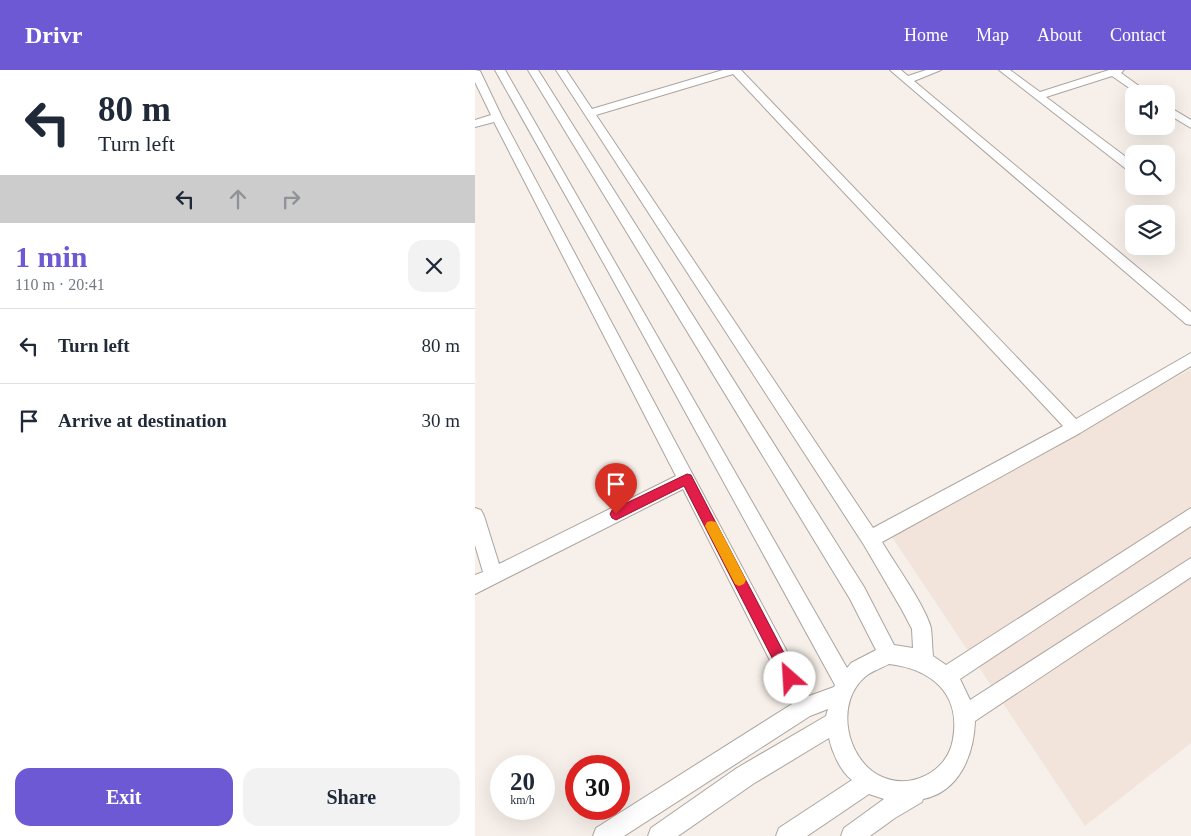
<!DOCTYPE html>
<meta charset="utf-8">
<style>
:root{--surface:#fff;--page:#f2f2f3;--text:#1f2937;--muted:#747a83;--line:#e0e1e3;--accent:#6c59d3}
body{margin:0;font-family:Georgia,serif;background:var(--page);color:var(--text);height:100vh;display:flex;flex-direction:column;font-size:19px;white-space:nowrap}
*{box-sizing:border-box;margin:0}
p{font-size:16px;color:var(--muted)}
.icon{flex:none;width:28px;height:28px;fill:none;stroke:currentColor;stroke-width:2;stroke-linecap:round;stroke-linejoin:round}
.map{position:relative;flex:1;overflow:hidden}
.side{display:flex;flex-direction:column;background:var(--surface);width:475px}
.side>*{flex:none}
.banner{background:#fff;color:var(--text);overflow:hidden}
.controls{position:absolute;left:650px;top:15px;display:grid;gap:10px}
.controls a{display:grid;place-items:center;width:50px;height:50px;border-radius:10px;background:var(--surface);box-shadow:0 5px 20px #0002;font-size:25px}
.speed{position:absolute;left:15px;top:685px;display:flex;gap:10px;font-size:25px;font-weight:700;text-align:center}
.speed>*{display:grid;place-content:center;width:65px;height:65px;border-radius:50%;background:var(--surface);box-shadow:0 5px 20px #0002;line-height:1}
.speed small{font-size:12px;font-weight:400}
.speed .limit{border:8px solid #d22;background:#fff;color:#111}
.pin{position:absolute;display:grid;place-items:center;width:42px;height:42px;color:#fff;margin:-51px -21px;border-radius:50% 50% 50% 0;rotate:-45deg;box-shadow:0 0 5px #0007}
.pin .icon{rotate:45deg}
.me{position:absolute;width:55px;margin:-28px;rotate:334deg;stroke-linejoin:round;filter:drop-shadow(0 0 4px #0008)}
.turn{display:flex;align-items:center;gap:18px;height:105px;padding:0 15px;font-size:22px}
.turn .icon{width:65px;height:65px;stroke-width:2.5}
.turn b{display:block;font-size:35px;line-height:42px}
.lanes{display:flex;align-items:center;height:48px;padding:0 15px;background:#0003;justify-content:center;gap:25px;direction:ltr}
.lanes .off{opacity:.35}
.round{display:grid;place-items:center;flex:none;width:52px;height:52px;border-radius:15px;background:var(--page)}
.headline{display:flex;align-items:center;justify-content:space-between;height:85px;padding:0 15px}
h1{font-size:30px;font-weight:800;line-height:38px;color:var(--accent)}
.button{display:flex;gap:10px;margin-top:auto;padding:10px 15px}
.button a{flex:1;height:58px;border-radius:15px;background:var(--accent);color:#fff;font-size:20px;font-weight:800;line-height:58px;text-align:center}
.button a+a{background:var(--page);color:var(--text)}
ul{padding:0;list-style:none}
li{display:flex;align-items:center;gap:15px;height:75px;padding:0 15px;border-top:1px solid var(--line)}
li div{flex:1}
li b{display:block;font-size:19px}
li em{font-style:normal}
header{display:flex;align-items:center;gap:30px;box-sizing:border-box;height:70px;padding:0 25px;background:var(--accent);color:#fff}
header strong{font-size:24px}
nav{display:flex;gap:28px;margin-inline-start:auto;font-size:18px}
main{display:flex;flex:1;min-height:0}
.map>svg:first-child{display:block}
</style>
<header>
<strong>Drivr</strong>
<nav><a>Home</a><a>Map</a><a>About</a><a>Contact</a></nav>
</header>
<main>
<section class="side">
<div class="banner">
<div class="turn"><svg class="icon" aria-label="left" viewBox="0 0 24 24"><path d="M17 20v-9H6M10 6l-5 5 5 5"/></svg><div><b>80 m</b>Turn left</div></div>
<div class="lanes"><svg class="icon" aria-label="left" viewBox="0 0 24 24"><path d="M17 20v-9H6M10 6l-5 5 5 5"/></svg><svg class="icon off" aria-label="ahead" viewBox="0 0 24 24"><path d="M12 20V5M6 11l6-6 6 6"/></svg><svg class="icon off" aria-label="right" viewBox="0 0 24 24"><path d="M7 20v-9h11M14 6l5 5-5 5"/></svg></div>
</div>
<div class="headline"><div><h1>1 min</h1><p>110 m · 20:41</p></div><a class="round"><svg class="icon" aria-label="close" viewBox="0 0 24 24"><path d="M6 6l12 12M18 6L6 18"/></svg></a></div>
<ul>
<li><svg class="icon" aria-label="left" viewBox="0 0 24 24"><path d="M17 20v-9H6M10 6l-5 5 5 5"/></svg><div><b>Turn left</b></div><em>80 m</em></li>
<li><svg class="icon" aria-label="arrive" viewBox="0 0 24 24"><path d="M6 21V4h12l-3 4 3 4H6"/></svg><div><b>Arrive at destination</b></div><em>30 m</em></li>
</ul>
<div class="button"><a>Exit</a><a>Share</a></div>
</section>
<div class="map">
<svg width="716" height="766" viewBox="0 0 716 766">
<rect width="100%" height="100%" fill="#f7f0ea"/>
<path fill="#f2e4da" d="M716,299V673L610,756L417,467Z"/>
<g fill="none" stroke-linecap="round" stroke-linejoin="round">
<defs>
<path id="minor" d="M0,0L5,1L27,47L315,587L334,626L359,617L360,615L133,201L20,0H30L372,598L376,593L401,580L375,529L53,0H63L389,517L419,575L438,578L437,559L427,540L389,475L81,0H91L117,39L248,0H266L601,349L716,283V296L605,363L407,472C420,494 450,535 456,558C457,567 457,577 458,586L471,595L716,438V456L485,609L495,630L716,488V507L500,651C499,685 484,722 448,729L447,732L420,748L395,766H366L369,758L409,729L394,724L332,766H301L304,758L377,710C365,701 357,682 354,668L278,714L203,766H173L176,758L262,698L351,646L353,639L335,646L149,766H118L121,758L317,634L208,419L0,524V505L8,502L0,475V438L6,440L9,446L24,494L201,406L19,52L0,57V50L16,45L0,12ZM258,4L588,356L398,458L121,45ZM414,594C457,599 486,624 478,669C473,702 435,721 405,706C371,689 359,632 391,606C397,601 407,598 414,594Z
M415,0H426L433,6L451,0H466L439,11L716,242V255L711,254Z
M524,0H535L565,22L634,0H649L646,3L675,24H663L637,6L571,27L659,93V103L655,102Z
M691,35L716,50V58L691,43Z
M676,116H688L689,117L683,121Z"/>
</defs>
<use href="#minor" stroke="#aba49f" stroke-width="2"/>
<use href="#minor" fill="#fff" fill-rule="evenodd"/>
</g>
<path fill="#e11d48" stroke="#92132f" d="M212,404L216,405L320,604L322,608L320,613L315,615L310,613L209,416L141,450L137,448L135,444L137,440Z"/>
<path fill="#f59e0b" d="M236,451L241,452L269,506L271,510L269,514L264,516L260,514L232,460L230,456L232,452Z"/>
</svg>
<div class="controls">
<a><svg class="icon" aria-label="sound" viewBox="0 0 24 24"><path d="M4 9h4l5-4v14l-5-4H4zM17 9q2 3 0 6"/></svg></a>
<a><svg class="icon" aria-label="search" viewBox="0 0 24 24"><circle cx="10" cy="10" r="6"/><path d="M15 15l6 6"/></svg></a>
<a><svg class="icon" aria-label="layers" viewBox="0 0 24 24"><path d="M12 4l9 5-9 5-9-5zM3 14l9 5 9-5"/></svg></a>
</div>
<div class="speed"><div>20<small>km/h</small></div><div class="limit">30</div></div>
<div class="pin" style="left:141px;top:444px;background:#d93025"><svg class="icon" aria-label="arrive" viewBox="0 0 24 24"><path d="M6 21V4h12l-3 4 3 4H6"/></svg></div>
<svg class="me" style="left:315px;top:608px" viewBox="-20 -20 40 40"><circle r="19" fill="#fff"/><path d="M0-13L10 11 0 6-10 11z" fill="#e11d48"/></svg>
</div>
</main>
